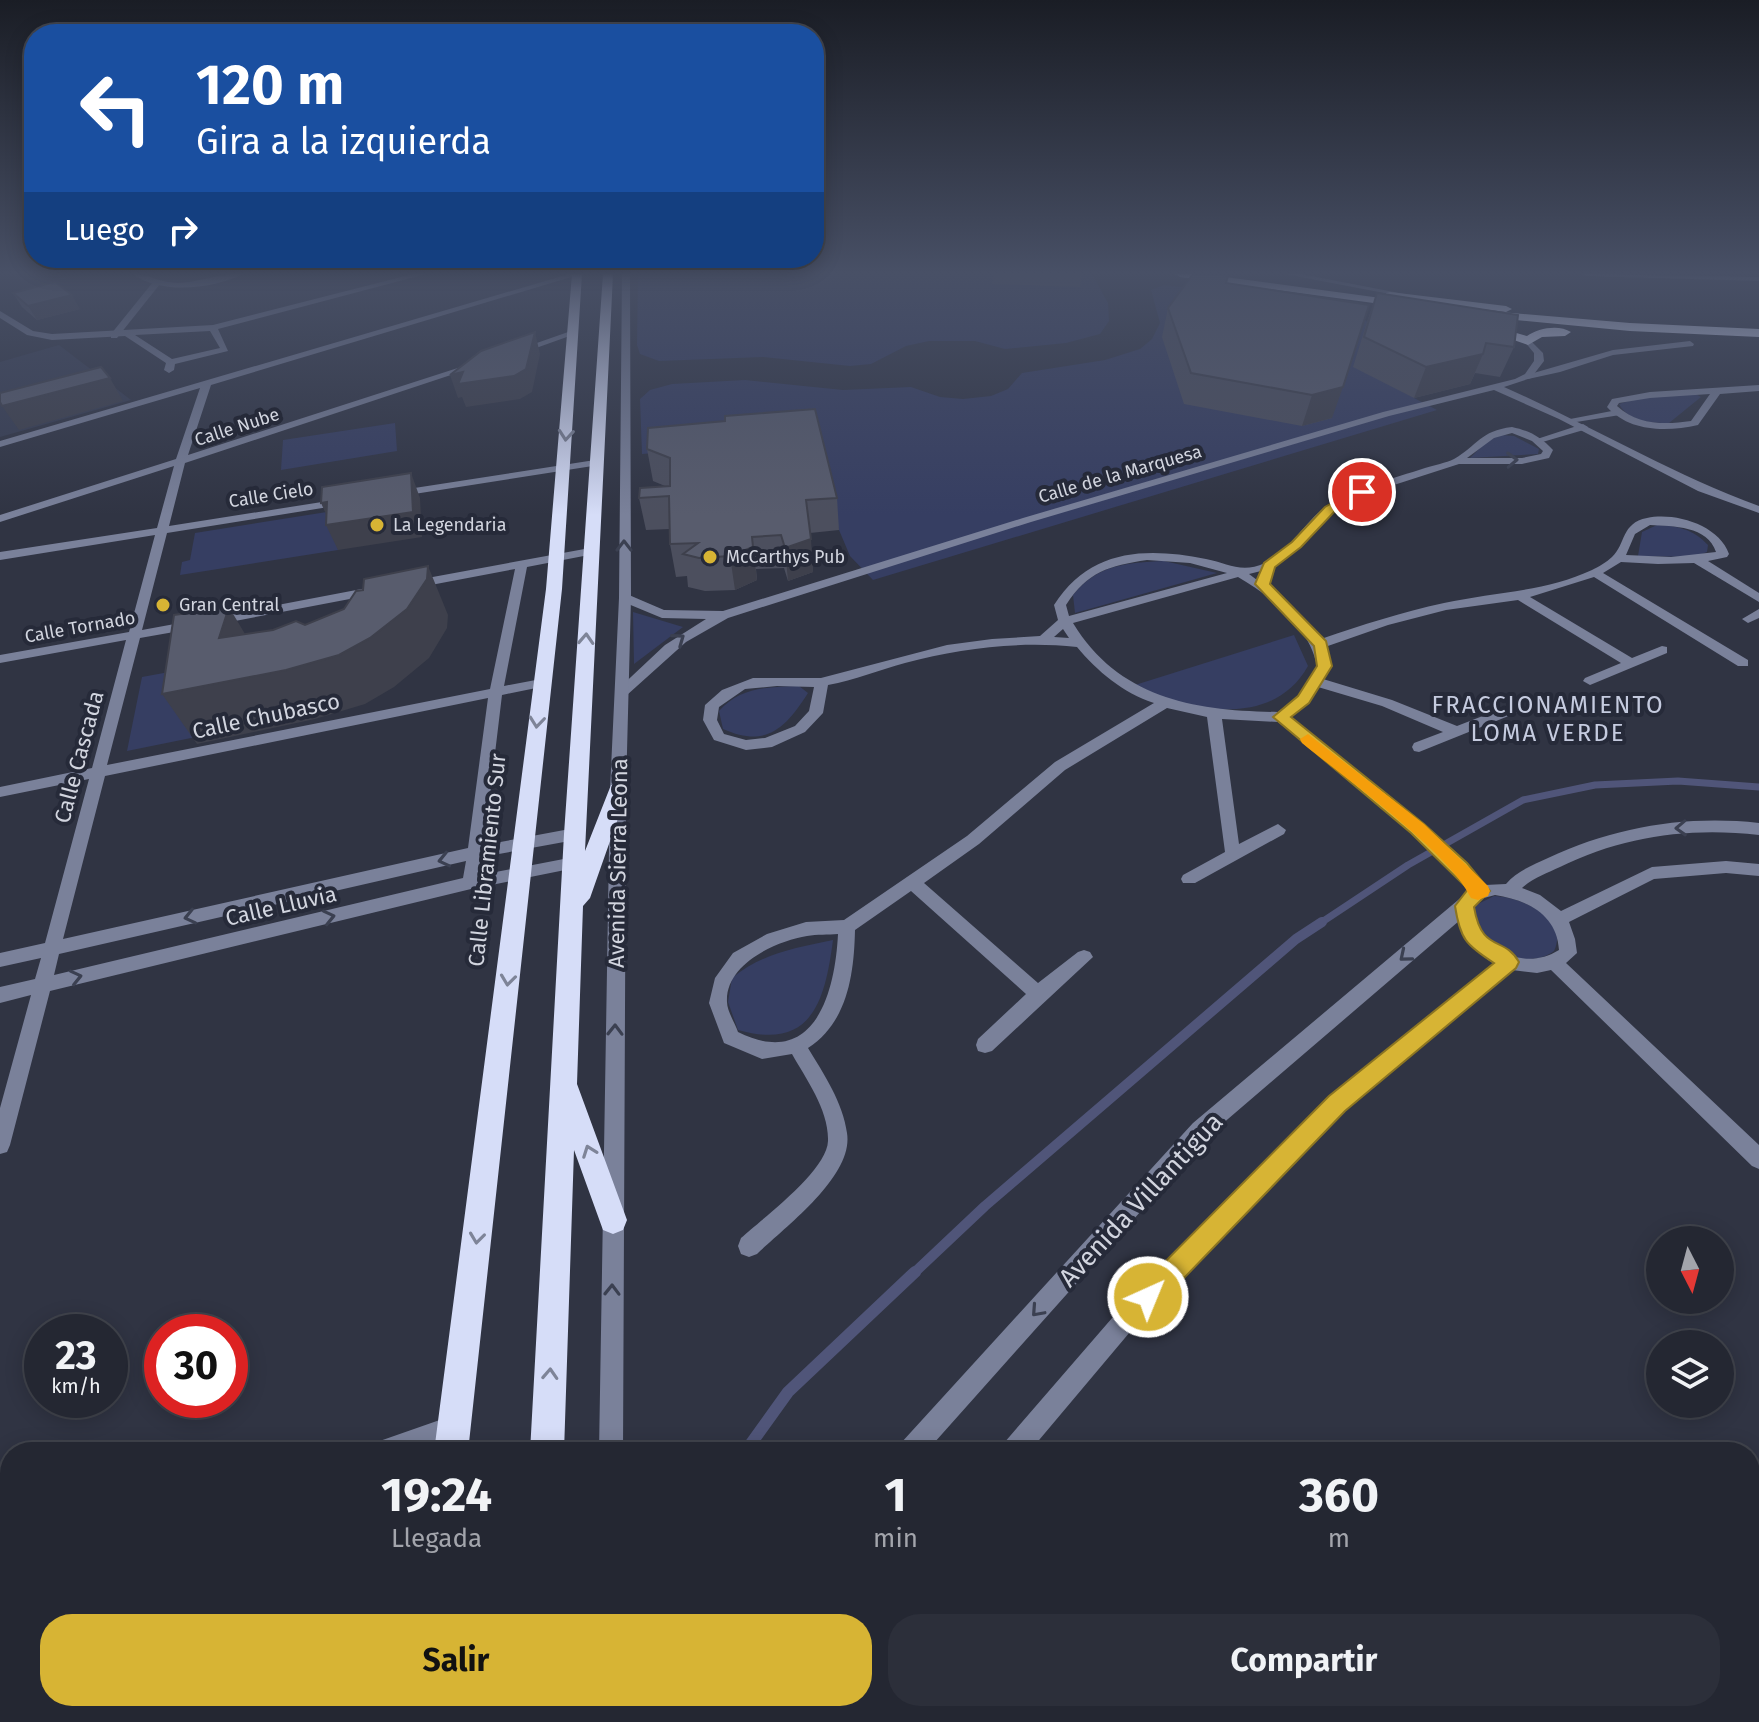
<!DOCTYPE html>
<html lang="es">
<style>
:root{--surface:#242732;--page:#2c2f3a;--text:#f1f3f6;--muted:#a3a5ac;--line:#41444d;--accent:#d7b434}
body{margin:0;font-family:"Fira Sans",sans-serif;background:var(--page);color:var(--text);height:100vh;display:flex;flex-direction:column;font-size:30px;white-space:nowrap}
*{box-sizing:border-box;margin:0}
p{font-size:26px;color:var(--muted)}
.icon{flex:none;width:44px;height:44px;fill:none;stroke:currentColor;stroke-width:2;stroke-linecap:round;stroke-linejoin:round}
.map{position:relative;flex:1;overflow:hidden}
.drawer{position:absolute;left:0px;top:1442px;width:1760px;height:280px;display:flex;flex-direction:column;background:var(--surface);border-radius:32px 32px 0 0;box-shadow:0 4px 20px #0003,0 0 0 2px var(--line)}
.drawer>*{flex:none}
.banner{position:absolute;left:24px;top:24px;width:800px;height:244px;border-radius:32px;box-shadow:0 4px 20px #0003,0 0 0 2px var(--line);background:#1a4fa0;color:#fff;overflow:hidden}
.needle{width:52px;rotate:174deg}
.fabs{position:absolute;left:1646px;top:1226px;display:grid;gap:16px}
.fabs a{display:grid;place-items:center;width:88px;height:88px;border-radius:50%;background:var(--surface);box-shadow:0 4px 20px #0003,0 0 0 2px var(--line);font-size:40px}
.speed{position:absolute;left:24px;top:1314px;display:flex;gap:16px;font-size:40px;font-weight:700;text-align:center}
.speed>*{display:grid;place-content:center;width:104px;height:104px;border-radius:50%;background:var(--surface);box-shadow:0 4px 20px #0003,0 0 0 2px var(--line);line-height:1}
.speed small{font-size:20px;font-weight:400}
.speed .limit{border:12px solid #d22;background:#fff;color:#111}
.pin{position:absolute;display:grid;place-items:center;width:68px;height:68px;color:#fff;margin:-34px;border:4px solid #fff;border-radius:50%;box-shadow:0 2px 8px #0007}
.me{position:absolute;width:88px;margin:-44px;rotate:44deg;stroke-linejoin:round;filter:drop-shadow(0 0 6px #0008)}
.turn{display:flex;align-items:center;gap:28px;height:168px;padding:0 40px;font-size:36px}
.turn .icon{width:104px;height:104px;stroke-width:2.5}
.turn b{display:block;font-size:56px;line-height:68px}
.then{display:flex;align-items:center;height:76px;padding:0 40px;background:#0003;gap:16px;font-size:30px}
.eta{display:flex;justify-content:space-evenly;align-items:center;height:136px;text-align:center}
.eta b{font-size:48px;font-weight:700;line-height:56px}
.primary-button{display:flex;gap:16px;margin-top:auto;padding:16px 40px}
.primary-button a{flex:1;height:92px;border-radius:32px;background:var(--accent);color:#111;font-size:32px;font-weight:700;line-height:92px;text-align:center}
.primary-button a+a{background:var(--page);color:var(--text)}
.map>svg:first-child{display:block}
</style>
<div class="map">
<svg width="1759" height="1722" viewBox="0 0 1759 1722">
<rect width="100%" height="100%" fill="#303443"/>
<path fill="#373d52" d="M59,345L131,400L0,437V362Z"/>
<path fill="#363e62" d="M638,274H1092L1108,303L1109,321L1100,334L1066,343L1005,349L975,341H929L906,346L871,364L850,366L763,357L659,361L640,354L637,345Z
M1164,285L1355,309L1367,322L1414,398L1437,410L873,580L850,556L839,530L816,440L642,454L640,399L650,390L672,384L745,380L843,390L911,387L940,397L963,399L991,396L1008,389L1022,373L1105,360L1140,349L1152,339L1160,323L1151,290Z
M1694,393L1701,397L1669,423C1649,423 1629,422 1619,404L1635,399Z
M395,423L397,451L281,470L283,440Z
M1501,435L1514,436L1539,449L1538,454L1470,458L1491,437Z
M333,511L338,550L180,575L182,562L190,560L195,533Z
M1657,525C1678,526 1693,529 1708,545L1707,552L1694,557L1638,556L1642,532Z
M1164,561L1217,573L1075,613L1073,595C1098,564 1126,563 1164,561Z
M633,612L683,627L634,664Z
M1294,635L1308,666C1273,729 1189,712 1135,685Z
M207,665L196,737L127,751L142,677Z
M799,686L808,693C785,729 766,748 723,729L719,711C740,687 768,687 799,686Z
M1494,896C1520,897 1570,917 1554,951C1532,968 1492,956 1479,932C1476,927 1474,919 1472,913L1476,905Z
M833,940C825,1001 812,1051 738,1030L728,1002L732,978C763,953 795,948 833,940Z"/>
<g fill="none" stroke-linecap="round" stroke-linejoin="round">
<path stroke="#505579" stroke-width="7" d="M1319,924L1408,865L1523,800L1595,785L1678,781L1759,787"/>
<path stroke="#505579" stroke-width="10" d="M913,1274L985,1206L1296,939L1322,922"/>
<path stroke="#505579" stroke-width="12" d="M745,1452L788,1392L915,1272"/>
<path fill="#7a819a" fill-rule="evenodd" d="M153,282L160,284L117,338H111V334Z
M1690,341L1694,344L1693,346L1613,355L1560,372L1528,379L1523,376L1613,350Z
M1617,410L1620,411V415L1570,423L1565,420Z
M1583,424L1588,427L1587,429L1539,443L1534,440Z"/>
<path fill="#7a819a" fill-rule="evenodd" d="M133,274C148,274 161,283 178,283C200,282 221,273 243,274C214,289 160,295 133,274Z
M413,274H426L218,329L228,351L175,364L174,370L169,373L164,370L166,363L125,336L52,340L27,335L0,318V311L33,331L52,334L213,325ZM210,331L220,348L172,359L135,335Z
M569,274H581L211,385L188,455L467,365L475,367L185,463L169,526L341,499L347,502L341,505L167,533L142,630L191,621L197,625L191,629L140,638L107,765L490,689L515,569L415,588L409,584L411,581L590,548L596,552L594,554L527,567L504,686L541,679L548,683L546,686L502,695L484,845L575,828L583,834L575,840L482,857L480,875L574,857L580,859L582,863L580,867L471,889L50,991L10,1145L7,1152L0,1154V1108L31,995L0,1003V987L35,979L41,958L0,967V953L45,943L89,779L0,797V787L92,768L126,640L0,663V655L129,632L155,535L0,560V552L157,528L174,466L0,522V515L176,459L200,388L0,447V441ZM488,698L468,848L63,939L105,776ZM466,861L463,878L54,975L59,954Z
M1285,274H1301L1430,299L1426,301Z
M1583,274L1759,277V281L1587,276Z
M571,331L578,333L522,353L514,351Z
M1528,338L1543,353L1544,361L1531,378L1504,387C1590,425 1671,474 1759,506V513L1698,491L1559,419L1494,390L1389,416L1031,522L728,618L686,642L627,695L622,696L615,692L665,645L706,619L662,618L621,601V595H629L664,610L723,611L1023,518L1383,412L1515,379L1525,374L1534,361V353L1524,341Z
M1759,385V391L1720,394L1698,425C1666,432 1630,432 1607,407L1612,399L1650,392ZM1710,394L1691,421C1664,425 1638,425 1617,406L1619,403L1650,398Z
M1512,427C1530,431 1541,437 1553,450L1549,458L1522,464H1459L1366,494L1334,511L1301,546L1273,568L1249,574L1293,607L1321,639C1362,625 1402,612 1444,603C1493,592 1545,592 1592,570C1598,567 1607,562 1612,557C1626,544 1621,523 1647,518C1675,512 1719,525 1729,554L1727,557L1708,561L1759,593V602L1694,563L1658,564L1621,562L1603,573L1748,660V666H1738L1594,577L1530,597L1632,658L1662,646L1667,647V653L1590,685L1583,681L1585,678L1621,663L1518,600L1446,610L1388,625L1325,647L1331,666L1323,679L1392,700L1457,726L1511,705L1518,710L1516,713L1419,752L1414,751L1412,747L1414,743L1443,732L1382,706L1318,687L1309,702L1290,717L1422,824L1485,885L1506,884C1517,871 1533,865 1548,858C1615,827 1685,815 1759,823V835C1690,827 1623,836 1560,867C1547,873 1533,878 1522,888L1540,895L1561,911L1652,867L1726,861L1759,864V876L1726,873L1654,879L1569,922L1575,939L1577,953L1566,963L1759,1145V1169L1752,1166L1551,970L1537,973L1512,970L1344,1109L1135,1326L1029,1452H1001L1004,1443L1119,1310L1330,1097L1494,964C1477,953 1466,941 1459,921L1207,1137L926,1452H898L901,1443L1193,1123L1470,890L1412,832L1278,722L1222,719L1239,844L1278,824L1286,830L1284,834L1195,883H1183L1181,879L1183,875L1225,852L1207,717L1167,708L1065,770L979,844L924,883L1038,983L1078,952L1084,950L1090,952L1093,957L992,1051L985,1053L978,1051L976,1045L978,1039L1026,994L911,891L855,930C854,974 848,1022 808,1048C824,1074 843,1103 847,1133C854,1176 785,1227 757,1254L749,1257L741,1254L738,1246L741,1238C763,1218 827,1171 828,1141C829,1110 806,1079 792,1054L762,1059L724,1043L709,1003L715,978L733,953L767,934L806,922L844,920L967,836L1055,762L1154,703C1123,693 1097,671 1077,647C1019,641 961,648 905,663C879,670 855,680 828,685L823,713L805,732L772,747L746,750L714,740L703,720L705,705L722,690L753,678H821L947,645L992,639L1040,636L1058,620L1054,605C1090,549 1145,547 1206,559C1228,563 1241,574 1265,563C1291,550 1305,521 1328,505C1357,486 1393,479 1425,468C1434,465 1446,463 1454,459C1478,445 1480,431 1512,427ZM1512,433L1532,441L1543,451L1541,454L1522,458H1467L1494,438ZM1650,525C1673,526 1708,526 1716,552L1671,557L1626,555L1635,534ZM1147,560L1190,563L1227,573L1069,616L1066,605C1088,571 1109,566 1147,560ZM1238,577C1272,597 1309,626 1317,666L1299,696L1278,712C1196,711 1119,699 1073,623ZM1063,629L1069,638L1054,637ZM777,686L814,687L809,711L795,726L765,738L746,740L724,734L717,720L719,707L745,689ZM1495,895C1527,900 1557,914 1559,950C1522,973 1479,948 1473,907L1484,898ZM838,934C835,994 814,1070 738,1032C735,1023 727,1011 727,1002C725,964 776,941 807,936C817,934 828,935 838,934Z
M595,460L599,461V465L395,497L390,494L395,491Z
M372,587L378,591L376,594L214,625L208,621L214,617Z
M1759,609V618L1748,623L1742,619Z
M454,1415L462,1419L466,1427L462,1435L417,1452H371L374,1443Z
M10,1568V1594L0,1598V1572Z
M1759,1574V1604L1750,1608V1578Z
M672,1712H704L700,1722H668Z
M770,1712H802L798,1722H766Z
M1608,1712H1642L1638,1722H1604Z"/>
<path fill="#7a819a" fill-rule="evenodd" d="M622,274H630L631,598L626,790L623,1452H599L610,790L619,598Z
M595,1712H623V1722H595Z"/>
<path fill="#d6ddf8" fill-rule="evenodd" d="M572,274H582L562,589L468,1452H434L546,589Z
M603,274H613L585,851L611,785H625L628,790L590,898L583,906L577,1084L627,1220L623,1230L613,1234L603,1230L574,1150L564,1452H530L564,834Z
M1175,274H1203L1403,301L1409,304L1403,307L1180,277Z
M1390,292L1506,306L1512,309L1506,312L1386,297V293Z
M1489,311L1630,323L1759,329V337L1630,331L1485,317L1483,315Z
M1485,324L1527,336C1538,328 1559,324 1571,332L1565,336L1542,337L1528,345L1485,330Z
M409,1712H468L469,1722H408Z
M515,1712H553V1722H515Z"/>
</g>
<path fill="#4c4f5e" d="M993,274H1082L1080,287L992,284Z
M1226,283L1332,418L1302,426L1184,404L1162,337L1168,308Z
M13,293L80,309L37,320L22,307Z
M1377,293L1514,347L1500,377L1475,373L1470,384L1414,398L1353,367L1367,322Z
M647,449L837,498L839,530L810,533L813,572L788,581L784,568L756,569L757,580L735,590L705,591L688,587L687,576L676,577L670,544V529L646,530L639,498L665,486L653,481Z"/>
<path fill="#3e404c" d="M72,295L80,309L37,320L28,306Z
M535,332L540,354L532,392L520,399L466,407L462,397L458,398L450,375Z
M1483,354L1470,384L1414,398L1426,367Z
M110,378L123,401L19,430L2,406Z
M1343,387L1332,418L1302,426L1312,395Z
M411,473L420,498L422,537L338,550L326,525H331L321,503Z
M811,539L813,572L788,581L785,548Z
M753,547L757,580L735,590L730,556Z
M428,566L448,615L447,628L429,658L394,687L365,704L315,719L197,744L162,694L219,638L229,607L258,656Z"/>
<path fill="#585c6d" stroke="#3e404c" stroke-width="2" d="M1193,274H1214L1228,276L1226,283L1369,305L1343,387L1312,395L1191,373L1168,308Z
M55,282L72,295L28,306L13,293Z
M1377,293L1518,315L1514,347L1486,343L1483,354L1426,367L1364,337Z
M535,332L526,369L514,376L458,384L463,372L450,375L481,351Z
M101,367L110,378L2,406L0,402V393Z
M815,409L837,498L806,500L811,539L785,548L781,535L752,537L753,547L730,556L699,558L683,554L698,543L670,544L669,496L639,498L640,488L670,486V458L647,449L648,428L725,421V416Z
M411,473L413,512L326,525L327,502L321,503L322,487Z
M428,566L427,579L407,609L370,638L339,655L286,670L162,694L174,615L229,607L219,638L273,630L296,621L305,625L344,609L356,591L363,590L364,579Z"/>
<defs><path id="oneway-chevron" d="M-2-3.5L2.5 0L-2 3.5" fill="none" stroke-width="1.6" stroke-linecap="round" stroke-linejoin="round" transform="scale(2)"/></defs>
<g stroke="#7e8498">
<use href="#oneway-chevron" transform="translate(566 435) rotate(95)"/>
<use href="#oneway-chevron" transform="translate(586 639) rotate(-87)"/>
<use href="#oneway-chevron" transform="translate(537 722) rotate(96)"/>
<use href="#oneway-chevron" transform="translate(508 980) rotate(97)"/>
<use href="#oneway-chevron" transform="translate(589 1151) rotate(-110)"/>
<use href="#oneway-chevron" transform="translate(477 1238) rotate(97)"/>
<use href="#oneway-chevron" transform="translate(550 1374) rotate(-87)"/>
</g>
<g stroke="#3b4051">
<use href="#oneway-chevron" transform="translate(1512 460) rotate(-2)"/>
<use href="#oneway-chevron" transform="translate(624 546) rotate(-90)"/>
<use href="#oneway-chevron" transform="translate(679 639) rotate(-36)"/>
<use href="#oneway-chevron" transform="translate(1681 828) rotate(178)"/>
<use href="#oneway-chevron" transform="translate(444 860) rotate(167)"/>
<use href="#oneway-chevron" transform="translate(190 917) rotate(167)"/>
<use href="#oneway-chevron" transform="translate(329 917) rotate(-13)"/>
<use href="#oneway-chevron" transform="translate(1405 956) rotate(140)"/>
<use href="#oneway-chevron" transform="translate(76 977) rotate(-13)"/>
<use href="#oneway-chevron" transform="translate(615 1030) rotate(-89)"/>
<use href="#oneway-chevron" transform="translate(612 1290) rotate(-89)"/>
<use href="#oneway-chevron" transform="translate(1037 1311) rotate(132)"/>
</g>
<linearGradient id="sky" x2="0" y2="1"><stop stop-color="#1a1d25"/><stop offset="0.53" stop-color="#485066"/><stop offset="1" stop-color="#485066" stop-opacity="0"/></linearGradient>
<rect width="1759" height="515" fill="url(#sky)"/>
<path fill="#d7b434" stroke="#8c7522" stroke-width="2" d="M1357,489L1368,492L1334,512L1301,547L1275,567L1270,584L1326,641L1332,666L1309,703L1291,717L1424,824L1467,863L1490,891L1474,907C1482,954 1504,935 1519,962L1516,968L1345,1111L1157,1306L1148,1309L1139,1306L1136,1297L1139,1288L1329,1096L1494,963C1466,945 1460,939 1455,906L1468,889L1411,833L1273,717L1298,696L1317,666L1314,646L1255,584L1264,563L1292,542L1325,507Z"/>
<path fill="#f59e0b" d="M1308,734L1424,824L1488,886L1490,891L1488,896L1478,900L1471,898C1451,854 1345,778 1302,743L1300,739Z"/>
<g fill="#d7b434" stroke="#262a39" stroke-width="3">
<circle cx="377" cy="525" r="8"/>
<circle cx="710" cy="557" r="8"/>
<circle cx="163" cy="605" r="8"/>
</g>
<g text-anchor="middle" dominant-baseline="central" stroke-width="8" stroke-linejoin="round" paint-order="stroke">
<g font-size="18" fill="#d2d5df" stroke="#262a39">
<text transform="translate(237 427) rotate(-18)">Calle Nube</text>
<text transform="translate(1120 474) rotate(-16)">Calle de la Marquesa</text>
<text transform="translate(271 495) rotate(-9)">Calle Cielo</text>
<text transform="translate(80 627) rotate(-10)">Calle Tornado</text>
</g>
<g font-size="18" fill="#d2d5df" stroke="#262a39" text-anchor="start">
<text x="393" y="525">La Legendaria</text>
<text x="726" y="557">McCarthys Pub</text>
<text x="179" y="605">Gran Central</text>
</g>
<g font-size="22" fill="#d2d5df" stroke="#262a39">
<text transform="translate(266 716) rotate(-12)">Calle Chubasco</text>
<text transform="translate(79 757) rotate(-75)">Calle Cascada</text>
<text transform="translate(487 860) rotate(-84)">Calle Libramiento Sur</text>
<text transform="translate(618 863) rotate(-89)">Avenida Sierra Leona</text>
<text transform="translate(281 906) rotate(-13)">Calle Lluvia</text>
</g>
<g font-size="24" letter-spacing="2" fill="#c5cbdf" stroke="#262a39">
<text x="1548" y="705">FRACCIONAMIENTO<tspan x="1548" dy="28">LOMA VERDE</tspan></text>
</g>
<g font-size="26" fill="#d2d5df" stroke="#262a39">
<text transform="translate(1141 1200) rotate(-47)">Avenida Villantigua</text>
</g>
</g>
</svg>
<div class="fabs">
<a><svg class="needle" viewBox="-14 -14 28 28"><path d="M0-13l5 13h-10z" fill="#e53935"/><path d="M0 13l5-13h-10z" fill="#a3a5ac"/></svg></a>
<a><svg class="icon" aria-label="layers" viewBox="0 0 24 24"><path d="M12 4l9 5-9 5-9-5zM3 14l9 5 9-5"/></svg></a>
</div>
<div class="speed"><div>23<small>km/h</small></div><div class="limit">30</div></div>
<div class="pin" style="left:1362px;top:492px;background:#d93025"><svg class="icon" aria-label="arrive" viewBox="0 0 24 24"><path d="M6 21V4h12l-3 4 3 4H6"/></svg></div>
<svg class="me" style="left:1148px;top:1297px" viewBox="-20 -20 40 40"><circle r="17" fill="#d7b434" stroke="#fff" stroke-width="3"/><path d="M0-11L8 9 0 5-8 9z" fill="#fff"/></svg>
<div class="banner">
<div class="turn"><svg class="icon" aria-label="left" viewBox="0 0 24 24"><path d="M17 20v-9H6M10 6l-5 5 5 5"/></svg><div><b>120 m</b>Gira a la izquierda</div></div>
<div class="then">Luego<svg class="icon" aria-label="right" viewBox="0 0 24 24"><path d="M7 20v-9h11M14 6l5 5-5 5"/></svg></div>
</div>
<section class="drawer">
<div class="eta">
<div><b>19:24</b><p>Llegada</p></div>
<div><b>1</b><p>min</p></div>
<div><b>360</b><p>m</p></div>
</div>
<div class="primary-button"><a>Salir</a><a>Compartir</a></div>
</section>
</div>
